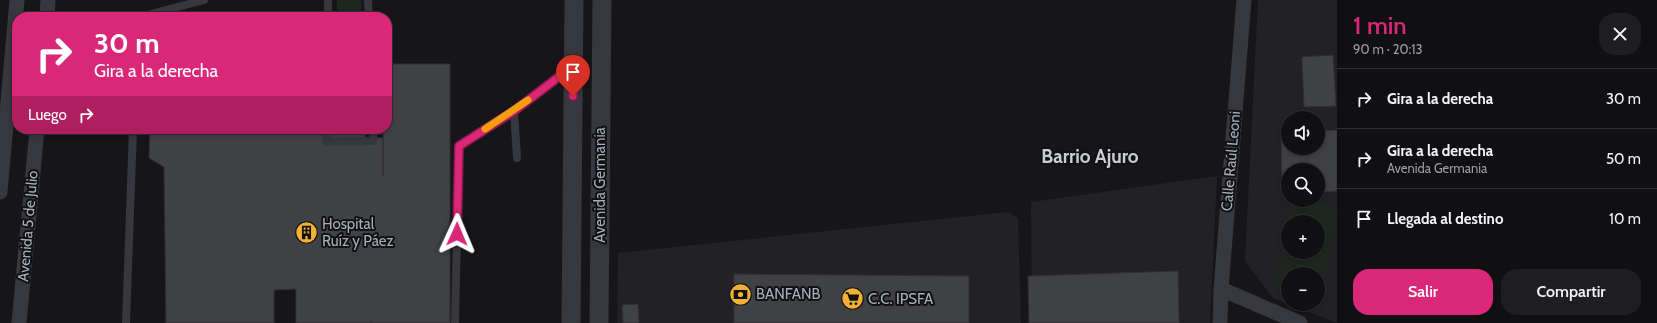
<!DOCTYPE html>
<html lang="es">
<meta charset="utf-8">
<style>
:root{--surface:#101012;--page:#1e1e20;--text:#f1f3f6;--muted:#9c9d9f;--line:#303032;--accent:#db2777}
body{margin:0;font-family:Cabin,sans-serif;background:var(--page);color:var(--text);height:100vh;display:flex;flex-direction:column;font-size:15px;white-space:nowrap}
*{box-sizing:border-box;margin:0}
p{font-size:13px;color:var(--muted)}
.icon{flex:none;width:22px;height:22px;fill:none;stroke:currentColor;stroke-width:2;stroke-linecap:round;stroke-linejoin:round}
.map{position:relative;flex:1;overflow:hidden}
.sheet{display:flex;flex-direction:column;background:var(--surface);width:320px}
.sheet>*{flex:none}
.banner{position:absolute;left:12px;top:12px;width:380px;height:122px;border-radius:16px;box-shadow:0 2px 6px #0003,0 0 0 1px var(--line);background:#db2777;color:#fff;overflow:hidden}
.fabs{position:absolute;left:1281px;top:111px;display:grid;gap:8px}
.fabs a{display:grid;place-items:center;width:44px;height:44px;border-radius:50%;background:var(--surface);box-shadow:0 2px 6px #0003,0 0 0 1px var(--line);font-size:20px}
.pin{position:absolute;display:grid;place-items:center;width:34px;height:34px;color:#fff;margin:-41px -17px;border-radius:50% 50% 50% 0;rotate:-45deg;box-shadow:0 0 4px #0007}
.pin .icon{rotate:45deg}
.me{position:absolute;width:44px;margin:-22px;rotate:1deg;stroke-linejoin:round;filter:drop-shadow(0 0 3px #0008)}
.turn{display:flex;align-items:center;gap:14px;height:84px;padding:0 16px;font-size:18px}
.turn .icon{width:52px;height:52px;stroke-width:2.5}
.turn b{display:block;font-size:28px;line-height:34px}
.then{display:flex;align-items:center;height:38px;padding:0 16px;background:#0003;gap:8px;font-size:15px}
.round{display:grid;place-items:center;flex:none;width:42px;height:42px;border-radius:16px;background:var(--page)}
.head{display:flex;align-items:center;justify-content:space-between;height:68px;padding:0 16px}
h1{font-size:24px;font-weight:600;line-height:30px;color:var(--accent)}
.primary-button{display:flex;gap:8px;margin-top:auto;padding:8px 16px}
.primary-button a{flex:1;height:46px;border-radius:16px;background:var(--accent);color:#fff;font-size:16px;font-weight:600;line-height:46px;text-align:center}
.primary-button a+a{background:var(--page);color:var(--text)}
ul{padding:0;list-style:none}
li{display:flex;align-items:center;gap:12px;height:60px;padding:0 16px;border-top:1px solid var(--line)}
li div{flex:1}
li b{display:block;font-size:15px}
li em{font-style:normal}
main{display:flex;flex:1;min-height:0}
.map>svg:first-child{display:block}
</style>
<main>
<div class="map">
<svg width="1337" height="323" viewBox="0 0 1337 323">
<rect width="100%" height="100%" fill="#161618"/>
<path fill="#222225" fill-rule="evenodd" d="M1258,0H1337V323L1273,298L1245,261ZM1288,118H1318V148H1288ZM1288,170H1318V200H1288ZM1288,222H1318V252H1288ZM1288,274H1318V304H1288Z
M1217,176L1210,323H1032L1031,202Z
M1008,212L1018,218L1021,323H617L618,253Z"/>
<path fill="#1e261f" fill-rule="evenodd" d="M337,0H361V17H337Z
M1291,200H1300L1337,207V214L1323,292L1318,291V274H1288V286L1275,284ZM1288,222H1318V252H1288Z"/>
<path fill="#404145" stroke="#303034" d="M1333,55L1336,106L1304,107L1302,57Z
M387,64H450V323H371V319V323H296V289L274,290V323H166L164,167L149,158L150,129H365V137L383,138V176V129H387Z
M1337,130V191L1318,192V170H1288V192H1282L1281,131H1288V148H1318V131Z
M1178,271L1179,323H1029L1028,276Z
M734,274L969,276V323H734Z
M638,304L639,323H623L622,305Z"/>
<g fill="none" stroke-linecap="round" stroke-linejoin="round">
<path stroke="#37383d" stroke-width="8" d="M368,0L369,17
M140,17L204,0
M328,17V0
M514,111L517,158
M327,129L326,142L373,141V129
M126,323L133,129
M455,323L459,146L514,111L572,67"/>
<path stroke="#37383d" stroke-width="15" d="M47,17L48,0
M0,192L17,0
M1221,289L1300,323
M19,323L37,129
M1220,323L1221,289L1244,0"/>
<path stroke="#37383d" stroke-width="19" d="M571,323L574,0
M599,323L602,0"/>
</g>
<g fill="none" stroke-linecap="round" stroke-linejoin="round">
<defs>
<path id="route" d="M457,234L459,146L514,111L573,66V96"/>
</defs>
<use href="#route" stroke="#8e194d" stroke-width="10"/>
<use href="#route" stroke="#db2777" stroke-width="7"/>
<path stroke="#f59e0b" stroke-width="7" d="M485,129L528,100"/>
</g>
<defs>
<symbol id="building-disc" viewBox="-11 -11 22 22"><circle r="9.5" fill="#f2b134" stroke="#111113"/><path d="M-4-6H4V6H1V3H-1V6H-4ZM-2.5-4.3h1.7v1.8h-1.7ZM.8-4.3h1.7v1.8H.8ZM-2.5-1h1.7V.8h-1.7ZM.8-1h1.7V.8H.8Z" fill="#111"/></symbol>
<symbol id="bank-disc" viewBox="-11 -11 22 22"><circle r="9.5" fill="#f2b134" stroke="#111113"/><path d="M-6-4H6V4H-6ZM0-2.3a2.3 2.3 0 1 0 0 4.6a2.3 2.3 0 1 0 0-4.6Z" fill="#111"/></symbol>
<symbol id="supermarket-disc" viewBox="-11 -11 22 22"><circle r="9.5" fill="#f2b134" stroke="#111113"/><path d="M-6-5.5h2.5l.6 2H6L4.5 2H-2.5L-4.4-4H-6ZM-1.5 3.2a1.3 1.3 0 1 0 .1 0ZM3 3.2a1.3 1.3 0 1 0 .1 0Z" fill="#111"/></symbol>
</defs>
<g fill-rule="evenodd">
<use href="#building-disc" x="294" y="220" width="25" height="25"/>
<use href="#bank-disc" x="728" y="282" width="25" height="25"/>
<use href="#supermarket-disc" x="840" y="286" width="25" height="25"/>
</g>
<g text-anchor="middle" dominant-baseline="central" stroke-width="4" stroke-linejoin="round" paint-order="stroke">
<g font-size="15" fill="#a8adb8" stroke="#111113">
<text transform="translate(1231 161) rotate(-85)">Calle Raúl Leoni</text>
<text transform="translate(600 185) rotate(-90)">Avenida Germania</text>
<text transform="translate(28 226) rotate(-85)">Avenida 5 de Julio</text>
</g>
<g font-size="15" fill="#a8adb8" stroke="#111113" text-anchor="start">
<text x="322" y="224">Hospital<tspan x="322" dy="17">Ruíz y Páez</tspan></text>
<text x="756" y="294">BANFANB</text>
<text x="868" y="299">C.C. IPSFA</text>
</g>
<g font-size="19" font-weight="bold" fill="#c9ccd4" stroke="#111113">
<text x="1090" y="156">Barrio Ajuro</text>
</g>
</g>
</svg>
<div class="fabs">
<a><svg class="icon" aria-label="sound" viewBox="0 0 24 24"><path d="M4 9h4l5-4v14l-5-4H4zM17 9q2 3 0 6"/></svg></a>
<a><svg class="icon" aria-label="search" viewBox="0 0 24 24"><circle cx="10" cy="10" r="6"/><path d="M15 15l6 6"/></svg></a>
<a>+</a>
<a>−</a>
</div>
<div class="pin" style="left:573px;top:96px;background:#d93025"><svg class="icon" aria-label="arrive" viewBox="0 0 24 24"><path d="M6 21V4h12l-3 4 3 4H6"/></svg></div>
<svg class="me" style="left:457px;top:234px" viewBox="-20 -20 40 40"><path d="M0-17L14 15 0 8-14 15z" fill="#db2777" stroke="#fff" stroke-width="4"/></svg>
<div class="banner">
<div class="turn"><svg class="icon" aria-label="right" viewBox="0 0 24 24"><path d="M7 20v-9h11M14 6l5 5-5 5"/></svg><div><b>30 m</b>Gira a la derecha</div></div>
<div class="then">Luego<svg class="icon" aria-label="right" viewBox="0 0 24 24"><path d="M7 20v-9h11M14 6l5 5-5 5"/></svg></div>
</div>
</div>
<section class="sheet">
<div class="head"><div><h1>1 min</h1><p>90 m · 20:13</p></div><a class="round"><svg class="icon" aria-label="close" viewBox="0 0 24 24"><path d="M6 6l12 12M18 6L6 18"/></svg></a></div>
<ul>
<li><svg class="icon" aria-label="right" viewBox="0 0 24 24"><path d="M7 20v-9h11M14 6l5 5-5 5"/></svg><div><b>Gira a la derecha</b></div><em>30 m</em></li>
<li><svg class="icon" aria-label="right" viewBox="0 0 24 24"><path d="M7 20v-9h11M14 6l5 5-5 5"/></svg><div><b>Gira a la derecha</b><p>Avenida Germania</p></div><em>50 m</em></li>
<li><svg class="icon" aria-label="arrive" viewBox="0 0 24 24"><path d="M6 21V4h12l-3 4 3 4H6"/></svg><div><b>Llegada al destino</b></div><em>10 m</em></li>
</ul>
<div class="primary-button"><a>Salir</a><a>Compartir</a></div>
</section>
</main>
